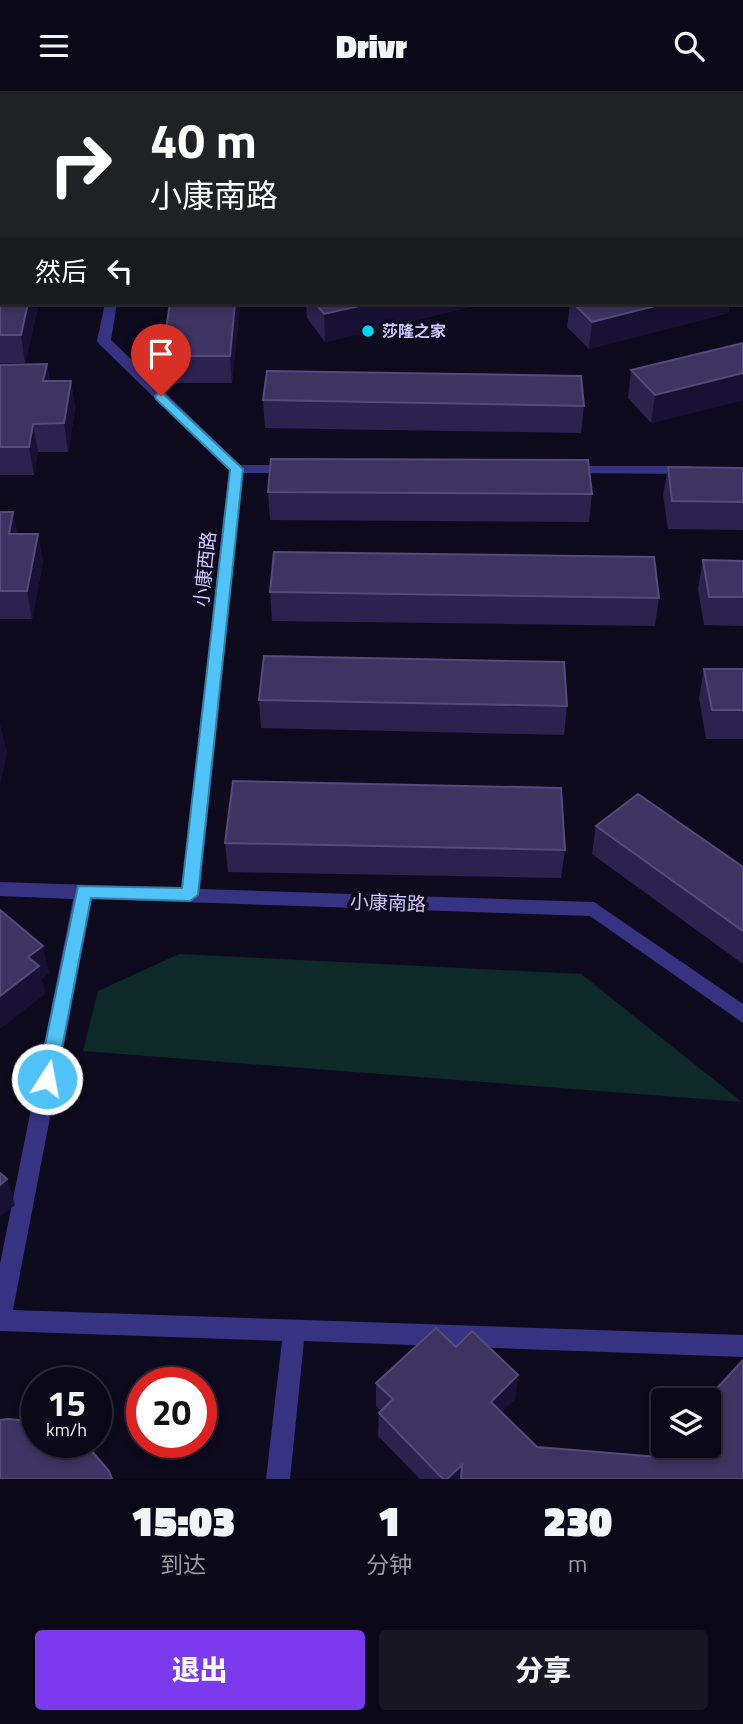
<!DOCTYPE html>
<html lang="zh">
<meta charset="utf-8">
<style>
:root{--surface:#0b0817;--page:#191624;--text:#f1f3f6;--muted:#9a9aa1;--line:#2b2936;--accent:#7c3aed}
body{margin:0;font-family:"Titillium Web","Noto Sans SC",sans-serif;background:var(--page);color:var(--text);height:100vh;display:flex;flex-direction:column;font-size:26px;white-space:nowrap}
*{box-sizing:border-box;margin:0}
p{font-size:23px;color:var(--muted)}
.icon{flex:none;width:38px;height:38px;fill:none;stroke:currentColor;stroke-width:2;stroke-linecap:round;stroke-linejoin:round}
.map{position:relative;height:1388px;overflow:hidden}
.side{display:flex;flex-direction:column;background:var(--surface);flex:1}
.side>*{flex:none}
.guide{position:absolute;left:0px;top:0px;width:744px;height:214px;box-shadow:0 4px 10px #0003,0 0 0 2px var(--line);background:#202124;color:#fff;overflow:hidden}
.tools{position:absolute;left:651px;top:1297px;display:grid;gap:14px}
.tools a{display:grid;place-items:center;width:70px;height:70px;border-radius:7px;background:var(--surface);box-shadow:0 4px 10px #0003,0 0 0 2px var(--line);font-size:35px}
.speed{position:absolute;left:21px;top:1276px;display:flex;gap:14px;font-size:35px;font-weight:700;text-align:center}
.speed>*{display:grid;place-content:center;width:91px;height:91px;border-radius:50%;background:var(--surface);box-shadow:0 4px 10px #0003,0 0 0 2px var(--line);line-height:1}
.speed small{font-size:18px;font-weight:400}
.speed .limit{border:10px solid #d22;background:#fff;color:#111}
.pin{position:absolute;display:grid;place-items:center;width:60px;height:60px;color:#fff;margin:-72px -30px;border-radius:50% 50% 50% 0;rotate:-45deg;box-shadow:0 0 7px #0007}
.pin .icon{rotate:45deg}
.me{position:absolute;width:77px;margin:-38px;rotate:11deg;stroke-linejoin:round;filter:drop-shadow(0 0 5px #0008)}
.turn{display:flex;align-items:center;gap:24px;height:147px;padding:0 35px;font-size:32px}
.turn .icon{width:91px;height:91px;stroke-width:2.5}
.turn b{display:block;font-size:49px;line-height:60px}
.then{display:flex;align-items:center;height:66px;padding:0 35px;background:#0003;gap:14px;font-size:26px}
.eta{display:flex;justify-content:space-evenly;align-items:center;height:119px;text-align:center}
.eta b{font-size:42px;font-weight:800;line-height:49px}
.button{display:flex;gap:14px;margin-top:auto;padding:14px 35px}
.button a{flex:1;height:80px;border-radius:7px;background:var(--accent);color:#fff;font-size:28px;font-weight:800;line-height:80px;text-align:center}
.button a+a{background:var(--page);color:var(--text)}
header{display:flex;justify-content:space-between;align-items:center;height:91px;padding:0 35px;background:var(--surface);font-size:32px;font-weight:800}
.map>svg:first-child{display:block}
</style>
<header><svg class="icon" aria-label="menu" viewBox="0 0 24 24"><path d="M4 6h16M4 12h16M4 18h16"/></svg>Drivr<svg class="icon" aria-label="search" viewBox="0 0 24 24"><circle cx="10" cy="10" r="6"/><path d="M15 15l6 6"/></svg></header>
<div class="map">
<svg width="743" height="1388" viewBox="0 0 743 1388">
<rect width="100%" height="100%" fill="#0f0b1f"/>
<path fill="#0d2a29" d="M179,863L581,883L742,1011L83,960L98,900Z"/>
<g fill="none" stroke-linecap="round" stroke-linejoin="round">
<path fill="#373282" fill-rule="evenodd" d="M143,0H153V2H143Z
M389,0H401L402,2H390Z
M743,207V216L736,212H742Z
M105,212H117L111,249L240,374H292L299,378L292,382H243L200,798L594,811L743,913V932L590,825L92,808L13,1219L743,1244V1266L304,1250L290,1388H266L282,1250L0,1240V1173L73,808L0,805V791L182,797L229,379L99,253L97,250Z
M565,375H691L698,379L691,383L560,382L558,379Z"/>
</g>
<path fill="#2b224e" d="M28,0H142L141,2H27Z
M201,0H349V2H201Z
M0,97L39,212L25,272H0Z
M240,212L232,292H165L162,265Z
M306,212H486L325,251L307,227Z
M570,212H730L728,222L589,258L567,236Z
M743,252V309L651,332L628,307L631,279Z
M47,273L50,290H71L75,318L68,361H38L34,384H0V274Z
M263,309L584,315L581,342L265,337Z
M668,376L743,377V439L668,438L663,404Z
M268,401L592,403L589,431L270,429Z
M0,421H13L17,443H38L43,471L32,528H0Z
M703,469L743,470V535L704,534L698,498Z
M270,501L659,507L655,535L272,530Z
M704,578H743V648H706L699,607Z
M259,609L567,615L564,644L261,637Z
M596,735L743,776V873L592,763Z
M225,752L565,759L561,787L228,781Z
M456,1256L518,1284L515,1308L501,1321L537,1356L683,1368L709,1354V1309L743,1388H420L378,1345L379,1322L381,1320L376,1315V1292Z"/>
<path fill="#191133" d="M539,0H565L556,2H539Z
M742,58H743V83H742Z
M742,129H743V154H742Z
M28,212H39L25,272L21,244Z
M235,212H240L232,292L230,265Z
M373,212H486L325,251L324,223Z
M667,212H730L728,222L589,258L592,231Z
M47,273L51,301L43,290Z
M743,282V309L651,332L655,304Z
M71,290L75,318L68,361L64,332Z
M33,333L38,361L34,384L29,356Z
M13,421L19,450L9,443Z
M38,443L43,471L32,528L27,500Z
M0,633L7,662L0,695Z
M43,855L49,882L42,888L45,903L0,938V905L28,866Z
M7,1088L15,1114L0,1126V1094Z
M518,1284L515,1308L488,1334L491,1311Z
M462,1374L460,1388H447Z"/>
<path fill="#3d3461" stroke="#544b7a" stroke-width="2" d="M28,0H80V2H27Z
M630,0H732L723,2H621Z
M743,37V58H742V38Z
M2,91V212H28L21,244H0V97Z
M742,103H743V129H742Z
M170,212H235L230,265H162Z
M315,212H373L324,223Z
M573,212H667L592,231Z
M743,252V282L655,304L631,279Z
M47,273L43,290H71L64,332L33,333L29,356H0V274Z
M267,280L581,285L584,315L263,309Z
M271,368L588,369L592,403L268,401Z
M668,376L743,377V411L672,410Z
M0,421H13L9,443H38L27,500H0Z
M274,461L654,466L659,507L270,501Z
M703,469L743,470V506H709Z
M264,565L564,571L567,615L259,609Z
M704,578H743V619H712Z
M233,690L561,697L565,759L225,752Z
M638,703L743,776V840L596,735Z
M0,819L43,855L28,866L39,875L0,905Z
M0,1082L7,1088L0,1094Z
M436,1237L456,1256L472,1240L518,1284L491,1311L537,1356L683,1368L696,1354H709V1341L713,1337L709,1333V1309H706L743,1269V1388H461L462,1374L447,1388H443L379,1322L393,1308L376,1292Z
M8,1328L37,1331V1351H84L109,1380L112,1388H0V1329Z"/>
<path fill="#4fc3f7" stroke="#337fa1" stroke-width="2" d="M161,301L243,378L198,804L190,810L91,807L56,988L54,993H41L38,988L78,795L182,797L230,379L156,308L155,305Z"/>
<circle fill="#00d6f4" stroke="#0f0b1f" stroke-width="2.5" cx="368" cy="240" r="7"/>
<g text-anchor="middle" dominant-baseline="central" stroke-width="7" stroke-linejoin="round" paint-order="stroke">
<g font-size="16" font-weight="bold" fill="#d0c9ff" stroke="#0f0b1f" text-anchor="start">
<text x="382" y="240">莎隆之家</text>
</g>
<g font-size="19" fill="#d0c9ff" stroke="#0f0b1f">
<text transform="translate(204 478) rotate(-84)">小康西路</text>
<text transform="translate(388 811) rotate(2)">小康南路</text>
</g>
</g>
</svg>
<div class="tools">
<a><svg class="icon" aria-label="layers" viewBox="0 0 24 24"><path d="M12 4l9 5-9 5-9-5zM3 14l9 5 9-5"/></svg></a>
</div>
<div class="speed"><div>15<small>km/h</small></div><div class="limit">20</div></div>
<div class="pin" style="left:161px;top:305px;background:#d93025"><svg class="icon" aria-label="arrive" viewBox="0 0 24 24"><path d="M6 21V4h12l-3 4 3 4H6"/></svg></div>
<svg class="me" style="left:47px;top:988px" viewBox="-20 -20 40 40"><circle r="17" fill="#4fc3f7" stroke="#fff" stroke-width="3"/><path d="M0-11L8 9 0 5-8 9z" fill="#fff"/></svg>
<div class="guide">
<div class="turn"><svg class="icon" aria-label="right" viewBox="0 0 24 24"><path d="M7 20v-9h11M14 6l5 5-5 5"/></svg><div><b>40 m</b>小康南路</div></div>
<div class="then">然后<svg class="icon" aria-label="left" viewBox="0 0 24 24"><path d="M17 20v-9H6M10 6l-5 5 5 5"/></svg></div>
</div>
</div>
<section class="side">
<div class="eta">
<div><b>15:03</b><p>到达</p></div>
<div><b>1</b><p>分钟</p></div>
<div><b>230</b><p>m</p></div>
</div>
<div class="button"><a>退出</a><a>分享</a></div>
</section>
